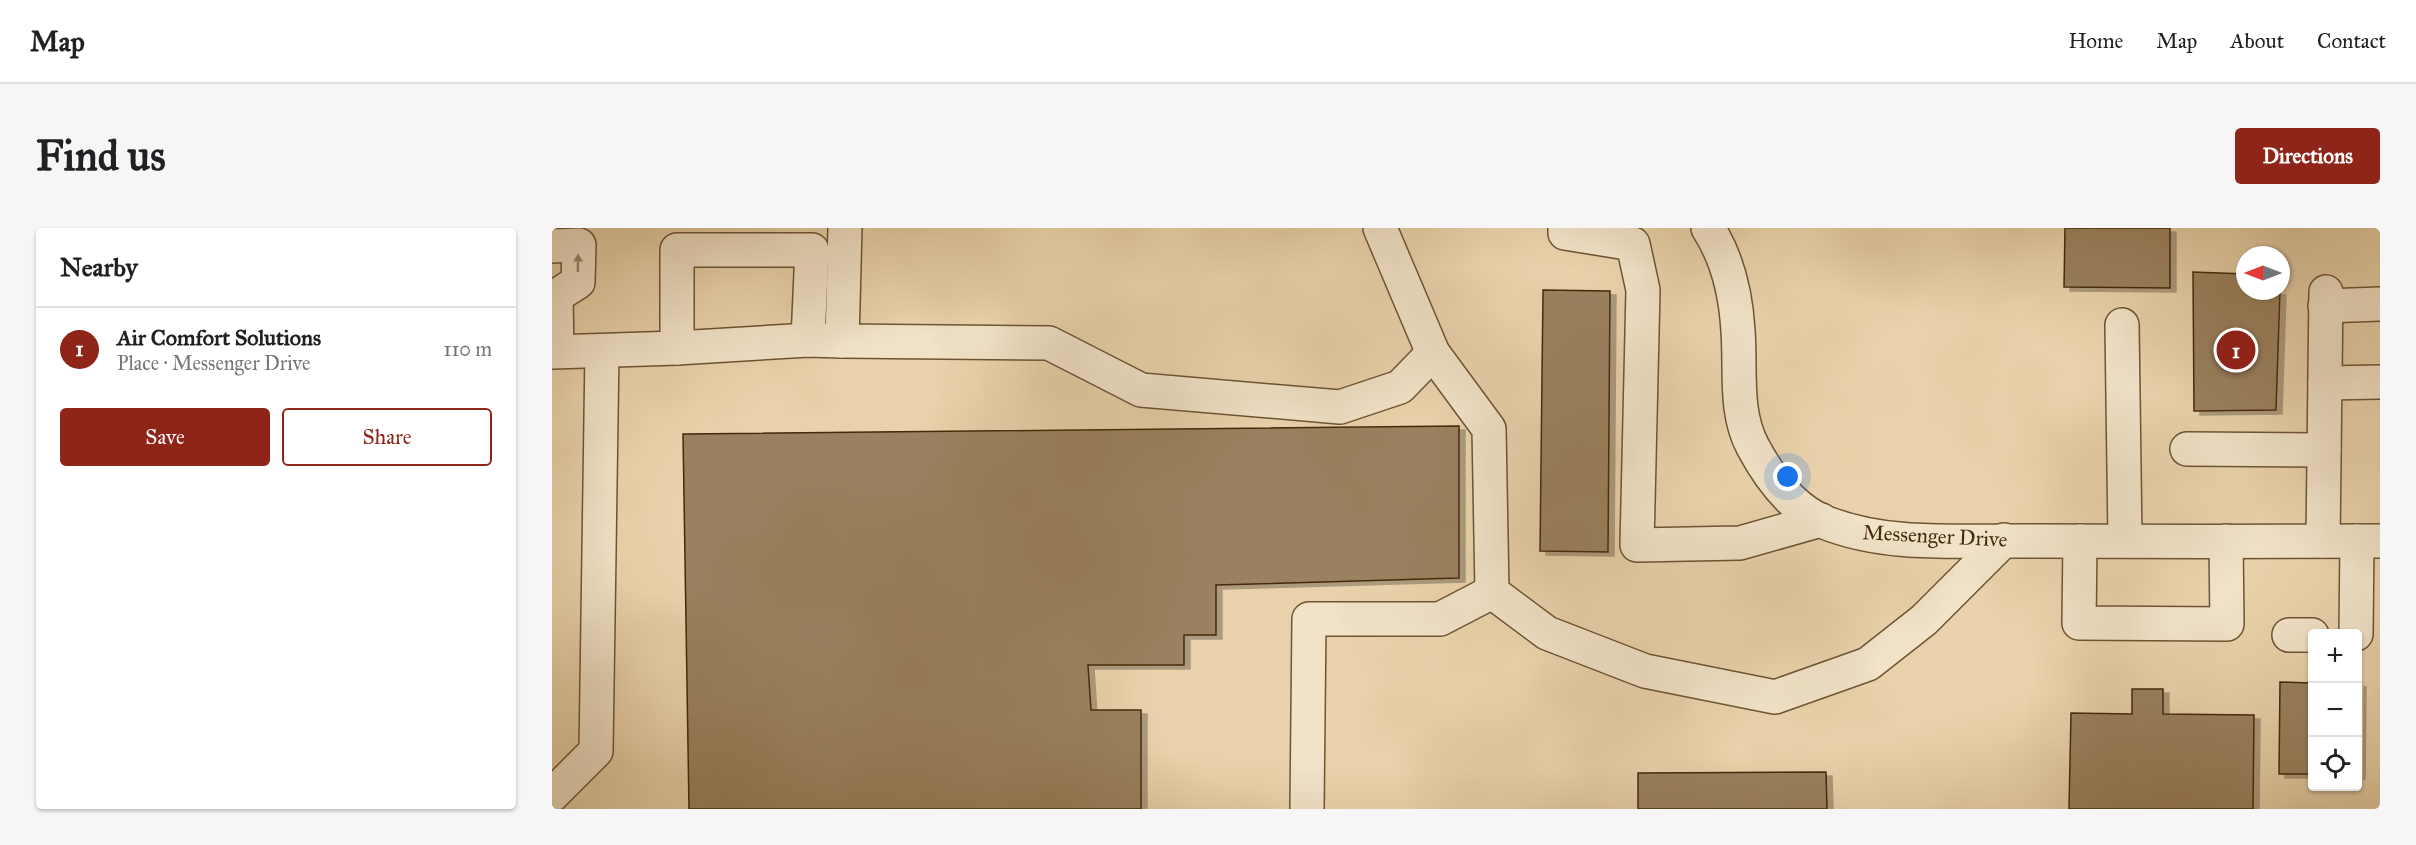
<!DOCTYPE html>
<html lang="en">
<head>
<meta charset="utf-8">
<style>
  :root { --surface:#fff; --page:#f6f6f6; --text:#202124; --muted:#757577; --line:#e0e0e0; --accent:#8f2418 }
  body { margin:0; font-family:"IM FELL Great Primer",serif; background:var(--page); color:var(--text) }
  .controls { position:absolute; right:18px; bottom:18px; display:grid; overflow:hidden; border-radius:6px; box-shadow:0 2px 4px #0004 }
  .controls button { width:54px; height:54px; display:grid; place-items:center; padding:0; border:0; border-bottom:2px solid var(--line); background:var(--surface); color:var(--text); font:30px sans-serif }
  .compass { position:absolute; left:1684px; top:18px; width:54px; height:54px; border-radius:50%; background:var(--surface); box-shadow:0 2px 4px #0004; rotate:270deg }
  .you { position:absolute; left:1236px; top:249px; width:21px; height:21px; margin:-15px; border:4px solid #fff; border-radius:50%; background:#1a73e8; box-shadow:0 0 0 9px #1a73e833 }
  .badge { display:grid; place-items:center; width:39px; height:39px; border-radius:50%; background:var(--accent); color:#fff; font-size:20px; font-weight:700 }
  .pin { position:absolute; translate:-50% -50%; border:3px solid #fff; box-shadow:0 2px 6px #0006 }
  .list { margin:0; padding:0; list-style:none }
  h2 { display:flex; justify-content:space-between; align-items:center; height:78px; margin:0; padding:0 24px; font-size:26px }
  h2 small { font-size:20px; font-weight:400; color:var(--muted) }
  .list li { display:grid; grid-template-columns:39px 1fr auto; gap:18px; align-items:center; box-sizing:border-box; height:84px; padding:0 24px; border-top:2px solid var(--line) }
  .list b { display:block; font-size:22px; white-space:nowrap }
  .list p { margin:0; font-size:20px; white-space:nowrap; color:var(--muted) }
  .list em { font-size:20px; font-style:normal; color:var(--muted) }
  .actions { display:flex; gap:12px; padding:18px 24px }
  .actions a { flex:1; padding:14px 0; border:2px solid var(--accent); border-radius:6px; text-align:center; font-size:21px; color:var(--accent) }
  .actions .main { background:var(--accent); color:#fff }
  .icon { flex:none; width:33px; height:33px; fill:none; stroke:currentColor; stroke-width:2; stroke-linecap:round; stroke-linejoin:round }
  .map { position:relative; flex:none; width:1828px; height:581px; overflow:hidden; border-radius:6px }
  header { display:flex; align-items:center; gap:36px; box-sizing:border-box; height:84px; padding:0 30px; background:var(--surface); border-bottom:2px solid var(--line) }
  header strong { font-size:28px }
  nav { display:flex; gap:33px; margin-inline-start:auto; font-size:21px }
  .intro { display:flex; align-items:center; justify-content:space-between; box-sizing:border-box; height:144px; padding:0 36px }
  h1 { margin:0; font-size:42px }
  .button { padding:15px 27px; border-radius:6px; background:var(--accent); color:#fff; font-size:21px; font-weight:700 }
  main { display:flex; gap:36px; padding:0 36px }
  aside { flex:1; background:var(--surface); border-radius:6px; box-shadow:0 2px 4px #0004 }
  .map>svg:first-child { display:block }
</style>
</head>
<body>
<header>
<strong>Map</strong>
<nav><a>Home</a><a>Map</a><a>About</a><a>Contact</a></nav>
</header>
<div class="intro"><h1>Find us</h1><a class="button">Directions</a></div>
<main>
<aside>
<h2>Nearby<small></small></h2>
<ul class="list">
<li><span class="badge">1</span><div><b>Air Comfort Solutions</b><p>Place · Messenger Drive</p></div><em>110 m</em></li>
</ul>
<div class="actions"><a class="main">Save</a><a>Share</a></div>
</aside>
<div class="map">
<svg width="1828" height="581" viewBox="0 0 1828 581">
  <defs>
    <filter id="shadow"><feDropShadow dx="6" dy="4" stdDeviation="0" flood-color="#0004"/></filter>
  </defs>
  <rect width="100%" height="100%" fill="#e9d2ab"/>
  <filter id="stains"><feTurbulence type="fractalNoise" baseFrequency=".00333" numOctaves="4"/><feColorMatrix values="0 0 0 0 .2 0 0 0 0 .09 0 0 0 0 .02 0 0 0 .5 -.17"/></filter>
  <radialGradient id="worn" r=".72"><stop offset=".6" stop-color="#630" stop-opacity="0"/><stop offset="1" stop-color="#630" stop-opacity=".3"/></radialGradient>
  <g fill="#9a815e" stroke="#452a0a" stroke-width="1.5" filter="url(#shadow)">
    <polygon points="1513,0 1618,0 1618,60 1512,59"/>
    <polygon points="1641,44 1693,46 1693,63 1728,63 1724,182 1642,183"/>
    <polygon points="991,62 1058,63 1056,324 988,323"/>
    <polygon points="907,198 907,350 664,357 664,407 632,407 632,437 536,437 539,482 589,482 589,581 137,581 131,206"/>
    <polygon points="1728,454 1760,455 1760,546 1727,546"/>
    <polygon points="1806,455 1808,455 1807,547 1806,547"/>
    <polygon points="1580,461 1611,461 1611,486 1702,487 1701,581 1517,581 1519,485 1580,486"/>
    <polygon points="1274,544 1275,581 1086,581 1086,545"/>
  </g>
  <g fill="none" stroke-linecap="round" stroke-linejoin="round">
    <g stroke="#6e5432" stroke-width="36">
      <g id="minor">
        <polyline points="828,0 881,125 937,201 940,364 995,405 1093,443 1223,469 1316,436 1372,392 1452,312"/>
        <polyline points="1013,0 1013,5 1081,16 1091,62 1085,317 1188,315 1269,292"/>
        <path d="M1156,0C1176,31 1184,67 1186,103C1189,142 1182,184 1201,219C1217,249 1239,280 1272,294C1336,320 1411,312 1478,313C1595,314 1711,313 1828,313"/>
        <polyline points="0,18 27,17 26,54 4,68 0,68"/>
        <polyline points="4,68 5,123"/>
        <polyline points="1773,78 1828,76"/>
        <polyline points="1570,97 1573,312"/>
        <polyline points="290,113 497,115 589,162 788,179 848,159 881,125"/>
        <polyline points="125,120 125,22 260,22 256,112"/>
        <polyline points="0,124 125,120 256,112 290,113 293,0"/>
        <polyline points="1773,155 1828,154"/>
        <polyline points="1635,221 1772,222"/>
        <polyline points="1528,313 1527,395 1675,396 1674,313"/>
        <polyline points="1771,313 1774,64"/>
        <polyline points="1804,406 1805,313"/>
        <polyline points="1737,407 1760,407"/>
        <polyline points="0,567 44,523 50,123"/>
        <polyline points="755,581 757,391 888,391 940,364"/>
      </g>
    </g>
    <use href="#minor" stroke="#f1e2c8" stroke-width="33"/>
  </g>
  <defs><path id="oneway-solid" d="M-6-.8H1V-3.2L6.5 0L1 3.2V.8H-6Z" transform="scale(1.5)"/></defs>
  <use fill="#9b8669" href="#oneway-solid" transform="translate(26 35) rotate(-89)"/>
  <g text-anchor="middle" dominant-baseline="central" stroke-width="4.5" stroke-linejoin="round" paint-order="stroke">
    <g font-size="21" fill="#452a0a" stroke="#f1e2c8">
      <text transform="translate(1383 308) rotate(3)">Messenger Drive</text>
    </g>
  </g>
  <rect width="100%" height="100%" filter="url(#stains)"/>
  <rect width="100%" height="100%" fill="url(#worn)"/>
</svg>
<div class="controls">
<button>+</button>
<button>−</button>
<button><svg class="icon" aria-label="locate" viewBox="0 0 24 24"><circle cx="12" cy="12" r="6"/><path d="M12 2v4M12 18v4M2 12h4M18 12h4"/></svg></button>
</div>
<svg class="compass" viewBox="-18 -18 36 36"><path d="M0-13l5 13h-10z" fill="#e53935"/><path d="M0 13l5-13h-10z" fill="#757577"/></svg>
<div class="you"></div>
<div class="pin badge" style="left:1684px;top:122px">1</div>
</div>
</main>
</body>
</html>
